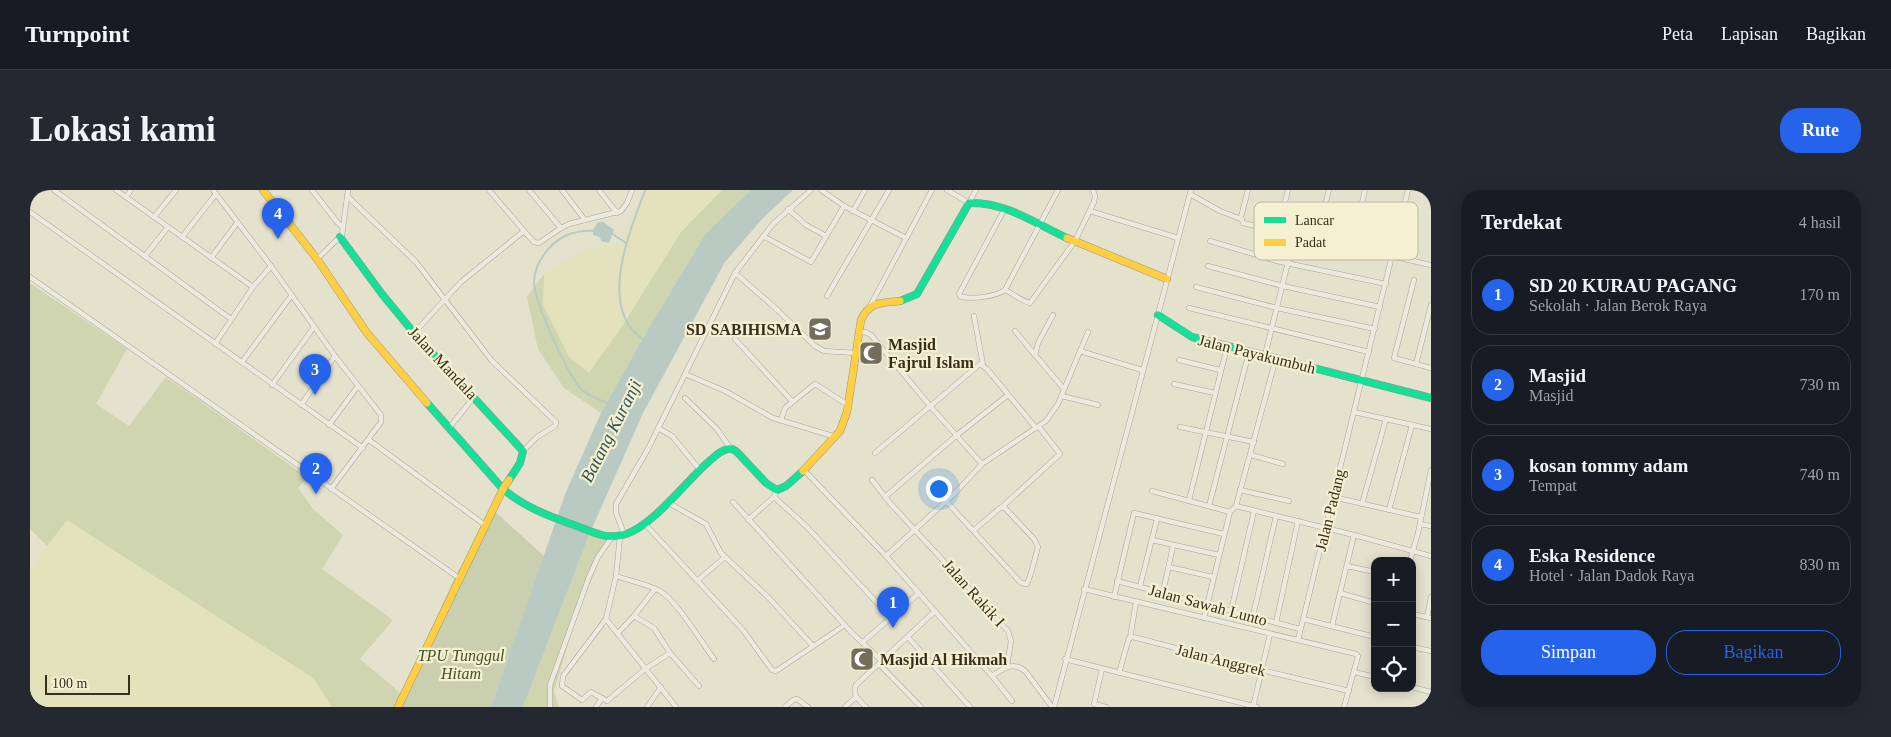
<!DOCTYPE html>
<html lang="id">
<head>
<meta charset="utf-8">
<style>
  :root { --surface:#171b24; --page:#242831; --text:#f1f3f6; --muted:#9ea1a6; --line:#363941; --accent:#2563eb }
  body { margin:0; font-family:"Times New Roman",serif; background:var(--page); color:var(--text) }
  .controls { position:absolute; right:15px; bottom:15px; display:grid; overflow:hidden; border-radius:10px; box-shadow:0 2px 12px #0003 }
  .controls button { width:45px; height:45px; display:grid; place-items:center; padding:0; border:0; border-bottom:1px solid var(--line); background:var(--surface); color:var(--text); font:25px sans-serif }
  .scale { position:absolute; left:15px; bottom:12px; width:85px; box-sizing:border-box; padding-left:5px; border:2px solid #382e1e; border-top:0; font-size:14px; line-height:18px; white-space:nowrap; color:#382e1e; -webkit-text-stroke:4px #f5f0d2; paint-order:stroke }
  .you { position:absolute; left:908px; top:298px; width:18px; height:18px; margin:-12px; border:4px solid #fff; border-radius:50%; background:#1a73e8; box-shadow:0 0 0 8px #1a73e833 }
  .badge { display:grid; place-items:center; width:32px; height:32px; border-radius:50%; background:var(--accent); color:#fff; font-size:16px; font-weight:700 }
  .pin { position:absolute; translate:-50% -41px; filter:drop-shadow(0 1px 2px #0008) }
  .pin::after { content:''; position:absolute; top:26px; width:18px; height:15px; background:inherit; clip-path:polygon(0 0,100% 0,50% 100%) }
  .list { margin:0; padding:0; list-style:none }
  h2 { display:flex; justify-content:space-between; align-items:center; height:65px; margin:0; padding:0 20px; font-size:21px }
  h2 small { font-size:16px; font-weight:400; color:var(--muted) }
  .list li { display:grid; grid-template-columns:32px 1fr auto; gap:15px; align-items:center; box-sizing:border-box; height:80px; margin:0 10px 10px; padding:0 10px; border:1px solid var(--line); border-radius:20px }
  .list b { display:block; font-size:19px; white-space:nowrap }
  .list p { margin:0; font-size:16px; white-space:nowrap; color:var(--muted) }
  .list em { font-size:16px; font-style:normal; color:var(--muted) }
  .actions { display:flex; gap:10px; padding:15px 20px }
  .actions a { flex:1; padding:11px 0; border:1px solid var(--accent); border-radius:20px; text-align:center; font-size:18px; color:var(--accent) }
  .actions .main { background:var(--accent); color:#fff }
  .icon { flex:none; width:28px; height:28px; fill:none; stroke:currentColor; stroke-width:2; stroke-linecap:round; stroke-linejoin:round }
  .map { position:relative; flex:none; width:1401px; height:517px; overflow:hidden; border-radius:20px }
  header { display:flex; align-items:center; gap:30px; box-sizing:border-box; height:70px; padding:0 25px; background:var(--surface); border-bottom:1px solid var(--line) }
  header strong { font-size:24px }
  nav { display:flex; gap:28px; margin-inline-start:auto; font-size:18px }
  .intro { display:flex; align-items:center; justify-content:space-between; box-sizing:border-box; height:120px; padding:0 30px }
  h1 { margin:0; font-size:35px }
  .button { padding:12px 22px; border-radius:20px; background:var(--accent); color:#fff; font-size:18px; font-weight:700 }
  main { display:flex; gap:30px; padding:0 30px }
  aside { flex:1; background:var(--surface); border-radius:20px; box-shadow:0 2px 12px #0003 }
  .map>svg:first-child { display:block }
</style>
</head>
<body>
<header>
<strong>Turnpoint</strong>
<nav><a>Peta</a><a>Lapisan</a><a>Bagikan</a></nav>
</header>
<div class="intro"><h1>Lokasi kami</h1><a class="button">Rute</a></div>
<main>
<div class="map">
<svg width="1401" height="517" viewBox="0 0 1401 517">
  <rect width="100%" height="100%" fill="#e4e1cd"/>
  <g fill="#e3e2bd">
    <polygon points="614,0 692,0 651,42 593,135 559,184 539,167 513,115 514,84 556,59 591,53"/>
    <polygon points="37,330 283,488 302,517 6,517 0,511 0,379"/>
  </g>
  <g fill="#cfd5af">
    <polygon points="692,0 721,0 676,43 614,146 571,223 534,198 508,159 497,107 514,84 513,115 539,167 559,183 593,135 651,42"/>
    <polygon points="0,93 97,159 66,214 99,236 136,187 277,287 268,298 283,319 313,345 292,379 363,430 330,469 372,504 366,517 302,517 283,488 37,330 17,356 0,339"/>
    <polygon points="559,345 578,350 548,421 524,501 529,517 493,517"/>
  </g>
  <polygon fill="#cacfaf" points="463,320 514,366 461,517 366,517 425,387"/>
  <g fill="#b8cac1">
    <polygon points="721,0 763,0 732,29 695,72 613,223 559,345 493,517 461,517 536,302 571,223 614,146 676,43"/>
    <polygon points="568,32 573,32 584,40 579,53 571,51 570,47 563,45 563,40"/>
  </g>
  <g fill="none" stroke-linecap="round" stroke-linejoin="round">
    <g stroke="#b8cac1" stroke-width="2">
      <path d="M565,41C556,40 543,42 535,46C519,54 504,74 504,92C504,111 538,186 552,200C559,206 571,210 579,214"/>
      <polyline points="581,43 596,53"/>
      <path d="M614,150C566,119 600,42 615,0"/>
    </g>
    <g stroke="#a9a496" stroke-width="5.5">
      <g id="street">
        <polyline points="24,0 201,129"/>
        <polyline points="86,0 223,97 241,76"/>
        <polyline points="183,0 241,76 305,166 351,225 351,232 301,299"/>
        <polyline points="282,0 307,32 313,38"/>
        <polyline points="459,0 494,41"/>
        <polyline points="499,0 531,38"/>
        <polyline points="532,0 555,30"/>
        <polyline points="569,0 587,23"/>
        <polyline points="791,0 814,16 876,48"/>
        <polyline points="917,0 939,13 946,0"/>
        <polyline points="1218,0 1211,27 1213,33 1401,75"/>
        <polyline points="1160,4 1190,21 1211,29"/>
        <polyline points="317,6 386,72 462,171 526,232 525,236 507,247 493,261"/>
        <polyline points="96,7 101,0"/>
        <polyline points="0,8 8,0"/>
        <polyline points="758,19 776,35 796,46"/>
        <path d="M974,20L929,104L931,107C943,109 965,107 975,100L1028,0"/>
        <polyline points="823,21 835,0"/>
        <polyline points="1060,21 1148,48"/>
        <polyline points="0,22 333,258"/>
        <polyline points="124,27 146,0"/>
        <polyline points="1248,40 1258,0"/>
        <polyline points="733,46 781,72 814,16"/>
        <polyline points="152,47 186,4"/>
        <polyline points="1286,49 1299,0"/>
        <polyline points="1180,51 1247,71 1356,94"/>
        <polyline points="1322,57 1335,0"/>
        <polyline points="115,66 138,37"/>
        <polyline points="181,68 207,33"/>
        <polyline points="287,69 312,45 318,0"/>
        <polyline points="1178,76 1253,96 1350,117"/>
        <polyline points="705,83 742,115 785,156 794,161 826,163"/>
        <polyline points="0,87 429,388"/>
        <polyline points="1384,90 1364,168 1401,178"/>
        <polyline points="1166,97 1247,118 1345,139"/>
        <path d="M975,100C982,103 993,112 1000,113L1045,51L1064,12L1065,6L1063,0"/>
        <polyline points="797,106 859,0"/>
        <polyline points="840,116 902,0"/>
        <polyline points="1159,118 1339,162"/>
        <polyline points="1023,125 1008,153 1005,165 1034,199"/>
        <polyline points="944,126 953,175"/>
        <polyline points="985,141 1005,165"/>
        <polyline points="829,142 835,142 841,145 901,217 952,274 925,303 856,366"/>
        <polyline points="384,143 431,92 494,41 504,52 509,53 531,38 539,34 591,21 597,13 602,0"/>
        <polyline points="705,149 762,211"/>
        <polyline points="185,154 223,97"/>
        <polyline points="1050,161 1112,180"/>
        <polyline points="1235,165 1265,44"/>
        <polyline points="1149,170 1190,180"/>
        <polyline points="212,172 261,106"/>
        <polyline points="1386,174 1401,115"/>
        <polyline points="655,184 695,201 743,228 806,247"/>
        <polyline points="1144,194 1185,203"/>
        <polyline points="242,195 284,137"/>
        <polyline points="1032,206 1068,215"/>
        <polyline points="655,208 687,239 701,259"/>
        <polyline points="271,215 305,166"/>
        <polyline points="1324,222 1401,239"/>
        <polyline points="751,230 755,218 785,194 818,215"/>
        <polyline points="299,235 328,196"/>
        <polyline points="1150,237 1224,252"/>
        <polyline points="419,238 444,207"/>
        <polyline points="628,238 642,246 670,280"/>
        <polyline points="339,250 455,335"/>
        <polyline points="845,263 950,174 957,179 1006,238"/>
        <polyline points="1221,265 1253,274"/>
        <polyline points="952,274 1016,231 1028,214 1058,142"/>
        <path d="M774,280L856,366L962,486C973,479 984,470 996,482L1022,517"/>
        <polyline points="842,290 860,313 978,441 981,451 977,476"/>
        <polyline points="1210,300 1259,311"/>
        <polyline points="1122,301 1200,322"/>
        <polyline points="744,307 777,337 860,427"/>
        <polyline points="855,307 927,245 978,205"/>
        <polyline points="1303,307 1391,327"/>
        <polyline points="1159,310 1197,157"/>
        <polyline points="916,311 991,393 997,394 1001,383 1008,357 1004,349 975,318 970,318 944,340"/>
        <polyline points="637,312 676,334 691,363 738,407 783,456"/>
        <polyline points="703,312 821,442 852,471"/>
        <polyline points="1332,314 1356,229"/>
        <polyline points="1179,316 1219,162"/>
        <polyline points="1206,316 1324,345 1401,366"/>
        <polyline points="972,317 1030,264 1009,237"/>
        <polyline points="1359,320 1382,235"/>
        <polyline points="718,330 744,307 747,300"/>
        <polyline points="614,333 713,440 742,480 746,481 815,435"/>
        <polyline points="1390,334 1401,336"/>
        <polyline points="594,344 586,323 586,314 618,259 705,83 743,34 781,0"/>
        <polyline points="590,346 586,386 576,429 533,486 532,496 552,510 561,502 577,511 615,479 640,463 669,496"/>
        <polyline points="1122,350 1189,365"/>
        <polyline points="1380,371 1388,343 1401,280"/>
        <polyline points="1317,376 1345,382"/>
        <polyline points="1139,377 1183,387"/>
        <path d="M586,386C600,391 617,394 630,401C648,412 671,452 684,469"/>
        <polyline points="667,391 695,367"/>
        <polyline points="1087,391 1270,439"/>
        <polyline points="1110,396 1127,329"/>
        <polyline points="1054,399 1326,464 1328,466 1314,517"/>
        <polyline points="1133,402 1143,356"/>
        <polyline points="1310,403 1345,413"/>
        <polyline points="1084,407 1104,323 1194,344"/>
        <polyline points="1201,421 1224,321"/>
        <polyline points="1382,424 1401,428"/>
        <polyline points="604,426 624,438 640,463"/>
        <polyline points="1223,426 1246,326"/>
        <polyline points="1397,427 1401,407"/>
        <polyline points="1174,428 1200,322 1206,316 1246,168"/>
        <polyline points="576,429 646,517"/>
        <polyline points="1273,429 1345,447"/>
        <polyline points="1246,433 1268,331"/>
        <polyline points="1302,436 1324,345"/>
        <polyline points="588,443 604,426 625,399"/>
        <polyline points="878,447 940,517"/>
        <polyline points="1100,448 1106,412"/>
        <polyline points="1268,450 1378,0"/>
        <polyline points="833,452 889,403"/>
        <polyline points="1382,457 1401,461"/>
        <polyline points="1035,469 1227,517"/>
        <polyline points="849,474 891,517"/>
        <polyline points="1072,479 1064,514 1076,517"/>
        <polyline points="1324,482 1345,487"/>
        <polyline points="1089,483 1099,448 1103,447 1231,480 1319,501"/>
        <polyline points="962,486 982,511"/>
        <polyline points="1382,497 1401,502"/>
        <polyline points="520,517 520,495 559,387 568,367 582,347"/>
        <polyline points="566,517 572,508"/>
        <polyline points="617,517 631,497"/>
        <polyline points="755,517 763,510 767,509 778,517"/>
        <polyline points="815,517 826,507"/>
        <path d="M836,517C830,511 821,505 826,495L905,421"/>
        <polyline points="1024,517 1161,0"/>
        <polyline points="1223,517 1240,444"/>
      </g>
    </g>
    <g stroke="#999486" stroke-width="8">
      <g id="fast">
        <polyline points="310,47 352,104 384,143 493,261 490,273 479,290"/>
        <path d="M870,111L887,104L939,13C973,11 1007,34 1037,48"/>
        <polyline points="1128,125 1162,147 1401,208"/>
        <path d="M397,213L473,299C495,317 518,326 544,335C561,341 577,351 596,344C623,335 654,294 676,274C682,269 690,260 698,259C702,258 705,260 708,263L736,293L747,300L756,296L773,281"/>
      </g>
    </g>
    <g stroke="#999486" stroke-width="8">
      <g id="slow">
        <polyline points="233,0 287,69 337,143 397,213"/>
        <polyline points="1037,48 1137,89"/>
        <path d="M773,281L810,241L817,222L831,130C840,111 851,113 870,111"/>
        <polyline points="368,517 473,299 479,290"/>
      </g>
    </g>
    <use href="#street" stroke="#eceade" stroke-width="4.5"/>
    <use href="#fast" stroke="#16e098" stroke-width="7"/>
    <use href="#slow" stroke="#ffcf43" stroke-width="7"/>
  </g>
  <defs>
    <g id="school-square" transform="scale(1.25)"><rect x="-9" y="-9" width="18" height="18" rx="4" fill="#746d5b" stroke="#f5f0d2"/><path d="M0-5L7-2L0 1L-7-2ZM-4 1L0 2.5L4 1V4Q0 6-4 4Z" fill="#fff"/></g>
    <g id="mosque-square" transform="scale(1.25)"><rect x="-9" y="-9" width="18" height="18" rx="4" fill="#746d5b" stroke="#f5f0d2"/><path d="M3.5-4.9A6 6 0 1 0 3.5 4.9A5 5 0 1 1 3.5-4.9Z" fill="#fff"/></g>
  </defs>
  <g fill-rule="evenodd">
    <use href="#school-square" x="790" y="139"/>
    <use href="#mosque-square" x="841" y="163"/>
    <use href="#mosque-square" x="832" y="469"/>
  </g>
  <g text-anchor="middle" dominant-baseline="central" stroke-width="4.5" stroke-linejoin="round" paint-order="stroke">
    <g font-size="16" font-weight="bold" fill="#382e1e" stroke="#f5f0d2" text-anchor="start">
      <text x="772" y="139" text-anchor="end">SD SABIHISMA</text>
      <text x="858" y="154">Masjid<tspan x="858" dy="18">Fajrul Islam</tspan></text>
      <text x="850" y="469">Masjid Al Hikmah</text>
    </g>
    <g font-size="16" fill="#382e1e" stroke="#f5f0d2">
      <text transform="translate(1227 164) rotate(14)">Jalan Payakumbuh</text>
      <text transform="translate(413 173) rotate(47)">Jalan Mandala</text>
      <text transform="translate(1300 320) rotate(-76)">Jalan Padang</text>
      <text transform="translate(944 403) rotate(48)">Jalan Rakik I</text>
      <text transform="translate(1178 415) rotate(15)">Jalan Sawah Lunto</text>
      <text transform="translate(1191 470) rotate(14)">Jalan Anggrek</text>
    </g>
    <g font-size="16" font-style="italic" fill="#415425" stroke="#f5f0d2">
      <text x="431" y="465">TPU Tunggul<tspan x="431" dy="18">Hitam</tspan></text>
    </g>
    <g font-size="18" font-style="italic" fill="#2d5457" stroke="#f5f0d2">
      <text transform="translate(581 241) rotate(-63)">Batang Kuranji</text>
    </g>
  </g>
  <rect x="1224" y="12" width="164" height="58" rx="8" fill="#f5f0d2" stroke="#bcb69c" stroke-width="1"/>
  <rect x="1234" y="27" width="22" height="6" fill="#16e098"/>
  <rect x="1234" y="49" width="22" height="7" fill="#ffcf43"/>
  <g font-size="14" fill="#382e1e">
    <text x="1265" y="35">Lancar</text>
    <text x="1265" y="57">Padat</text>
  </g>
</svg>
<div class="controls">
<button>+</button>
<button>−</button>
<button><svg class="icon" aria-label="locate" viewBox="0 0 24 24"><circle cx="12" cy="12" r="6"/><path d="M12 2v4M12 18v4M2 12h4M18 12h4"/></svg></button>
</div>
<div class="scale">100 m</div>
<div class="you"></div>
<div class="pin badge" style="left:863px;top:438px">1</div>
<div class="pin badge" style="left:286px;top:304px">2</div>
<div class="pin badge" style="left:285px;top:205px">3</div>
<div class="pin badge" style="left:248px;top:49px">4</div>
</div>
<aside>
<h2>Terdekat<small>4 hasil</small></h2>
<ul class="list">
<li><span class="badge">1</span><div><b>SD 20 KURAU PAGANG</b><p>Sekolah · Jalan Berok Raya</p></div><em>170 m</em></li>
<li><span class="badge">2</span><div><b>Masjid</b><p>Masjid</p></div><em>730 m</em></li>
<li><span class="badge">3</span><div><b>kosan tommy adam</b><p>Tempat</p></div><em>740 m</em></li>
<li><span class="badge">4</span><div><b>Eska Residence</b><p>Hotel · Jalan Dadok Raya</p></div><em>830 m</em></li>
</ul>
<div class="actions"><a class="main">Simpan</a><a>Bagikan</a></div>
</aside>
</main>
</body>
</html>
